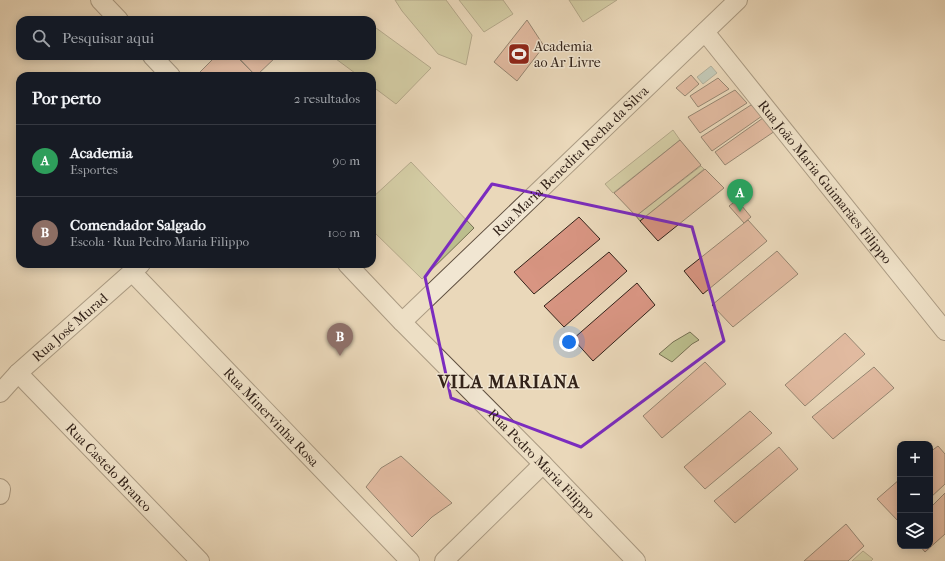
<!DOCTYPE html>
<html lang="pt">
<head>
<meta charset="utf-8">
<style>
  :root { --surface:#171b24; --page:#20242c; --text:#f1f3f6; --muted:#9ea1a6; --line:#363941; --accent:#c59692 }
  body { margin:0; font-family:"IM FELL French Canon",serif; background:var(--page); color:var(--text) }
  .controls { position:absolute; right:12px; bottom:12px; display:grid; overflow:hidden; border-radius:8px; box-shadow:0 2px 10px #0003 }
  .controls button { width:36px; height:36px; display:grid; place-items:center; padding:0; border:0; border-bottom:1px solid var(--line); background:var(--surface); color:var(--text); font:20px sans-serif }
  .you { position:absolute; left:569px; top:342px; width:14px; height:14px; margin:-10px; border:3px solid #fff; border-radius:50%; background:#1a73e8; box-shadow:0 0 0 6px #1a73e833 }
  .badge { display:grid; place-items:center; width:26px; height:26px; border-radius:50%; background:var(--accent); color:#fff; font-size:13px; font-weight:700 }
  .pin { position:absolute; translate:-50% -33px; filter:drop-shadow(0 1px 2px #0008) }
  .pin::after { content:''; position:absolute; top:21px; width:14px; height:12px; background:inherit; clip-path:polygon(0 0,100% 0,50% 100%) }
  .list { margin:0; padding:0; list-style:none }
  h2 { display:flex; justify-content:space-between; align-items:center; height:52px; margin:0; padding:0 16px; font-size:17px }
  h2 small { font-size:13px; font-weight:400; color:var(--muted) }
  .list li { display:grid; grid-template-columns:26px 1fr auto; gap:12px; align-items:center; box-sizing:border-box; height:72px; padding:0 16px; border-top:1px solid var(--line) }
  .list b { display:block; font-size:15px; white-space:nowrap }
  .list p { margin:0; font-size:13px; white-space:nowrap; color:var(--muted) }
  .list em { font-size:13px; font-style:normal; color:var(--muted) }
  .icon { flex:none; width:22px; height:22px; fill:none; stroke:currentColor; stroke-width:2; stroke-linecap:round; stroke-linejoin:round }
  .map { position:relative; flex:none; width:945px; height:561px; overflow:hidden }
  .search { position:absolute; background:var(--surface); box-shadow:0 2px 10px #0003; left:16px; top:16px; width:360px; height:44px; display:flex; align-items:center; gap:10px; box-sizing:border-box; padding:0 14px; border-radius:12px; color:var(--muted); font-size:15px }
  .panel { position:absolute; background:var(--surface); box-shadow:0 2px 10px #0003; left:16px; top:72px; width:360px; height:196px; border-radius:12px }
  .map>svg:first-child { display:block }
</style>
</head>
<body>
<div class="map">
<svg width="945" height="561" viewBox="0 0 945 561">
  <rect width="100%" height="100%" fill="#ead8ba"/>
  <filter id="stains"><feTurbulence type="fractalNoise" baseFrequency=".005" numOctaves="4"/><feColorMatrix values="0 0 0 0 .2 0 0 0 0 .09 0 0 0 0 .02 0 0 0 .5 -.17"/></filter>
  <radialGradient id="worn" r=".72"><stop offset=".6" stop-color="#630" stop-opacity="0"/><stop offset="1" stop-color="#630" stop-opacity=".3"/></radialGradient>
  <g fill="#bbbe8d" stroke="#767053">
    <polygon points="395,0 446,0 472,35 466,65 438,54 402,11"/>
    <polygon points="459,0 503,0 513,14 484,32"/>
    <polygon points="569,0 617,0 583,22"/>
    <polygon points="372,25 431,68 396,104 372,86 372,76 359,76 332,56 372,56"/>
    <polygon points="673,130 680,140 613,193 605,184"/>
    <polygon points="411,162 474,228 422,279 372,230 372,198"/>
    <polygon points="701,166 704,169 640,221 636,216"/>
    <polygon points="690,332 699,340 692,344 672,362 659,354 673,342"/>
    <polygon points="863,551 873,559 871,561 852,561"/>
  </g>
  <polygon fill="#98b9b5" stroke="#6f7d77" points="711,66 717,73 703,84 697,77"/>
  <g fill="#d89582" stroke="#322219">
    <polygon points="527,20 544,46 517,81 494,62"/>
    <polygon points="216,56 236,56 256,76 223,76 221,74 219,76 196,76"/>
    <polygon points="237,56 277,56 256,76"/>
    <polygon points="691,75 699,84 685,96 676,88"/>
    <polygon points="718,78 729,89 698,107 690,96"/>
    <polygon points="735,90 747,103 700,133 688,117"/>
    <polygon points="751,105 762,116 712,151 701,137"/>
    <polygon points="763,118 775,131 725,165 715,152"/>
    <polygon points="680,140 701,165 636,216 614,193"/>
    <polygon points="705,169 724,188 658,241 640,221"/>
    <polygon points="737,200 751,217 744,223 729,206"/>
    <polygon points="579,217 600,239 534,294 514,272"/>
    <polygon points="748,220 767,241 703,294 684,271"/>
    <polygon points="777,251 798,274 733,327 712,305"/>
    <polygon points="609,252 627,271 564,327 544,306"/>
    <polygon points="637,283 655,305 593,361 573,339"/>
    <polygon points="845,333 865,354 805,406 785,385"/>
    <polygon points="705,362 726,384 662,438 643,416"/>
    <polygon points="874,367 894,388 833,439 812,417"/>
    <polygon points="750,411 772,433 705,489 684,467"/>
    <polygon points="938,446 945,454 945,484 930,498 930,452"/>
    <polygon points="779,447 798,469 735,523 714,501"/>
    <polygon points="401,456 452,503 432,517 412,537 366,487 381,468"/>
    <polygon points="900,479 900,523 877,499"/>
    <polygon points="945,493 945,534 925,552 920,546 930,546 930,508"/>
    <polygon points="846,524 864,546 848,561 804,561"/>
  </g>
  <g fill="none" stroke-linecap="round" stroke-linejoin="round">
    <g stroke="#605041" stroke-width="20">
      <g id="street">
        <polyline points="100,0 119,20"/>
        <path id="s1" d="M705,32L945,331"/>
        <polyline points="152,56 171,76"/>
        <path id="s2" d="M347,264L402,322L543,464L636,561"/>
        <path id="s3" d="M132,272L410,561"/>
        <path id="s4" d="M402,322L738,0"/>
        <path id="s5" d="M18,373L200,561"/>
        <path id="s6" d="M0,393L18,373L141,264"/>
        <polyline points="0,488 1,489 0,495"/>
        <polyline points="444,561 543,464"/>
      </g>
    </g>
    <use href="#street" stroke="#f1e6d2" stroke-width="18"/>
  </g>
  <path d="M0 0H945V561H0ZM492,184L692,227L724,341L581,447L451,398L425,277Z" fill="#ead8ba" fill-opacity=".55" fill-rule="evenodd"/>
  <path fill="none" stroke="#7b2cbf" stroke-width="3" stroke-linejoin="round" d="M492,184L692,227L724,341L581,447L451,398L425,277Z"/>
  <defs>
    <g id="stadium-square" transform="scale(1.15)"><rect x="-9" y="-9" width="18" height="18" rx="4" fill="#8f2418" stroke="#f1e6d2"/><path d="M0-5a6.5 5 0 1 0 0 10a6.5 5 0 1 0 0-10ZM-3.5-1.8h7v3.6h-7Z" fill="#fff"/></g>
  </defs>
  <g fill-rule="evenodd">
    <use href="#stadium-square" x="519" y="54"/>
  </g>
  <g text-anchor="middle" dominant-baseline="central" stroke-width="3" stroke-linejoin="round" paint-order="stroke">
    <g font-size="14" fill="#322219" stroke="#f1e6d2" text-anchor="start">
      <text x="534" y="46">Academia<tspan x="534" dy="16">ao Ar Livre</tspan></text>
    </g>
    <g font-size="14" fill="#322219" stroke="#f1e6d2">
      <text stroke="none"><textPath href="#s4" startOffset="233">Rua Maria Benedita Rocha da Silva</textPath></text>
      <text stroke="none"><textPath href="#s1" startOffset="192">Rua João Maria Guimarães Filippo</textPath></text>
      <text stroke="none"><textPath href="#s6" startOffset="96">Rua José Murad</textPath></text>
      <text stroke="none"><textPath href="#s3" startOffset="201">Rua Minervinha Rosa</textPath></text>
      <text stroke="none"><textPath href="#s2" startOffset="279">Rua Pedro Maria Filippo</textPath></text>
      <text stroke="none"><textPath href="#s5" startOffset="131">Rua Castelo Branco</textPath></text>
    </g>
    <g font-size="18" font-weight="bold" letter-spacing="1" fill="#322219" stroke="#f1e6d2">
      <text x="509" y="382">VILA MARIANA</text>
    </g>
  </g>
  <rect width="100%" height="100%" filter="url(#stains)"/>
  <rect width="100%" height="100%" fill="url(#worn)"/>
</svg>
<div class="controls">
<button>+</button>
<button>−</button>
<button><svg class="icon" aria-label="layers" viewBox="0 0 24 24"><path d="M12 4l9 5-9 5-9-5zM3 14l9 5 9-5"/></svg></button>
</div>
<div class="you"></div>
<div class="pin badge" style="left:740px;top:212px;background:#2e9e5b">A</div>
<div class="pin badge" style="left:340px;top:356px;background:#8d6e63">B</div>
<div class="search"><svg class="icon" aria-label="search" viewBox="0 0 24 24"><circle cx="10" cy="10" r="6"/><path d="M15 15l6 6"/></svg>Pesquisar aqui</div>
<section class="panel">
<h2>Por perto<small>2 resultados</small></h2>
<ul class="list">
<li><span class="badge" style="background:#2e9e5b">A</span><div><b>Academia</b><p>Esportes</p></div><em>90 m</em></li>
<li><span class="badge" style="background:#8d6e63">B</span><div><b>Comendador Salgado</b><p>Escola · Rua Pedro Maria Filippo</p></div><em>100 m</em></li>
</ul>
</section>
</div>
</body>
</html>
